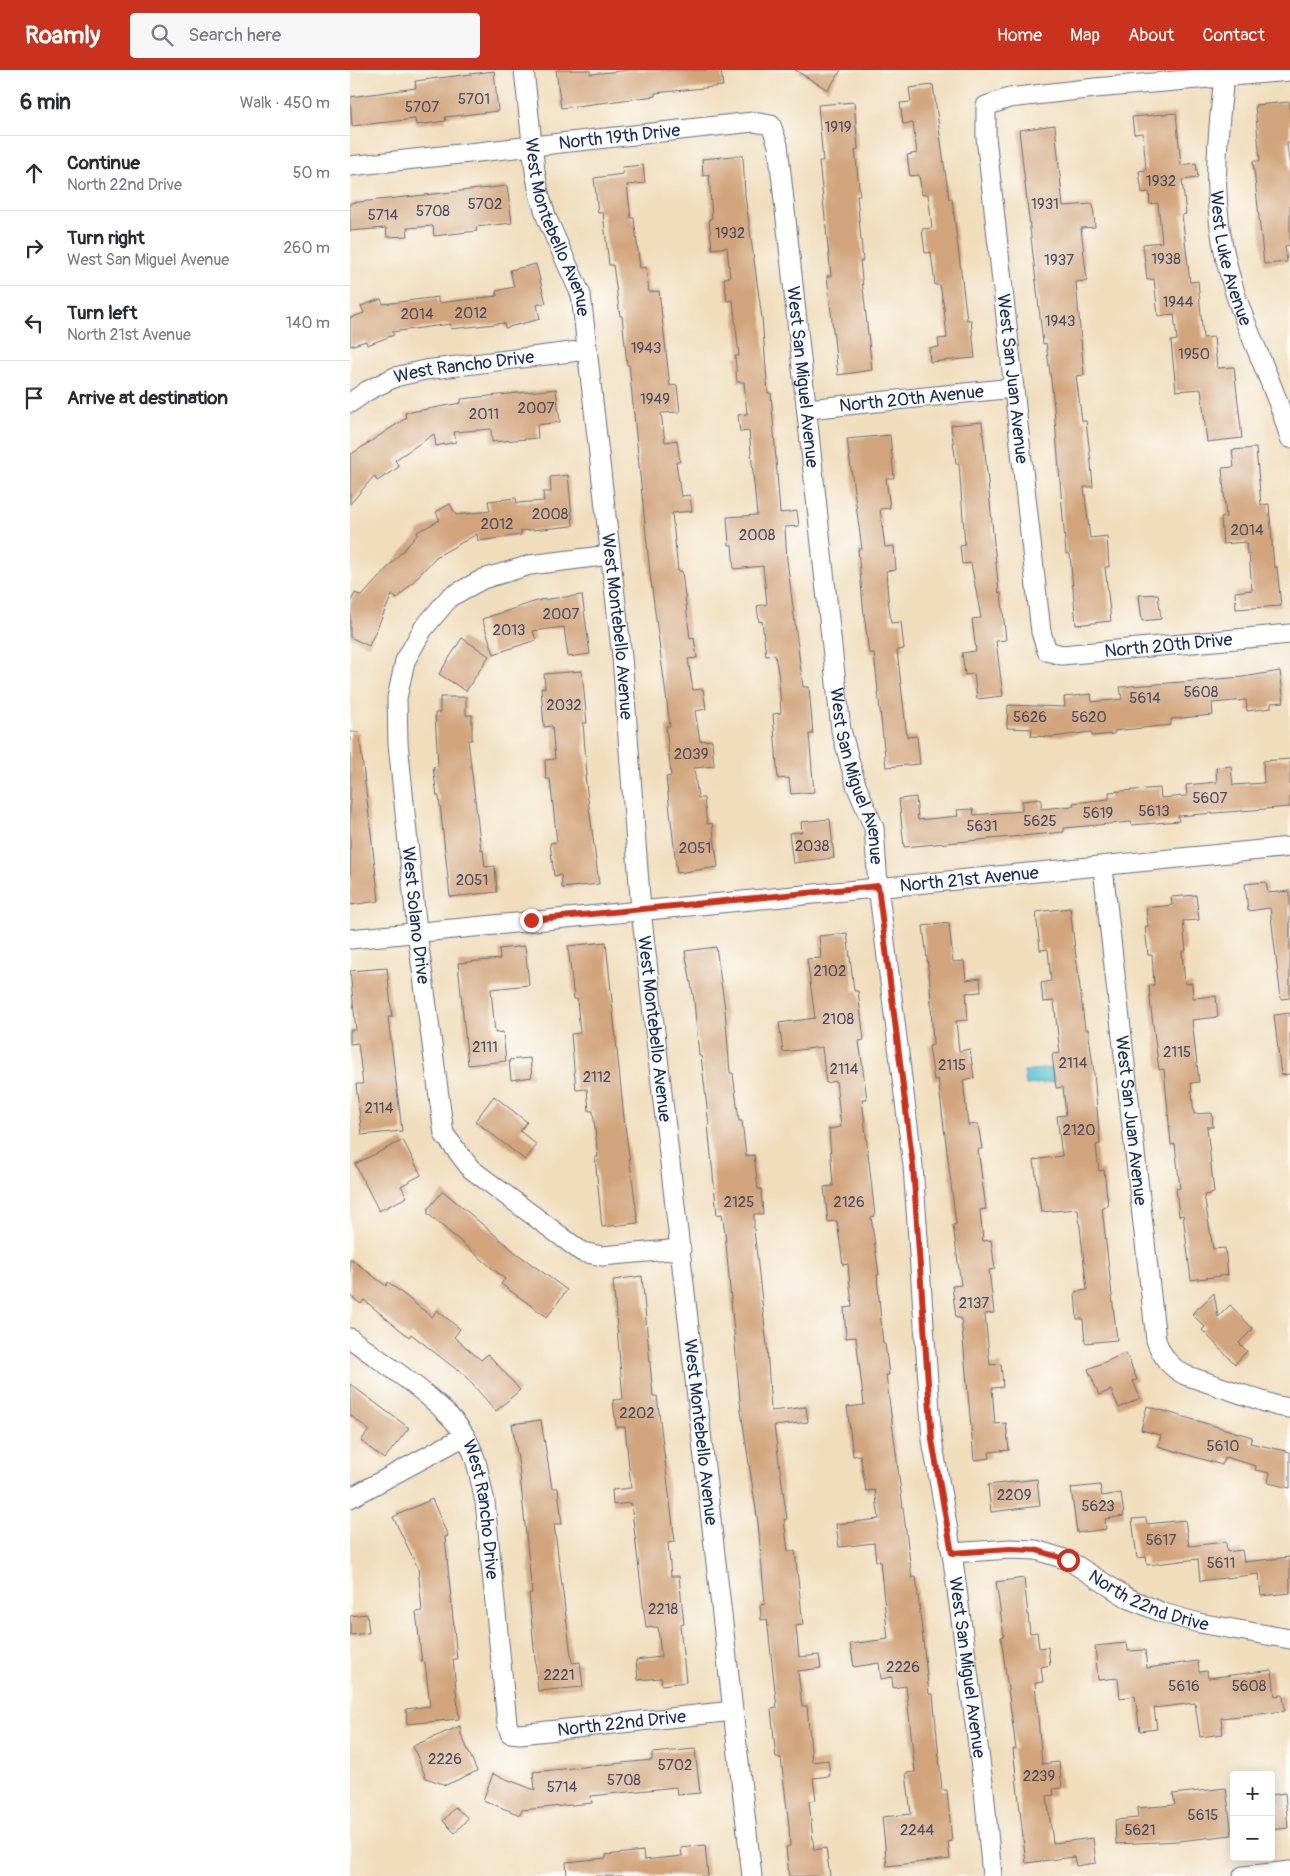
<!DOCTYPE html>
<html lang="en">
<head>
<meta charset="utf-8">
<style>
  :root { --surface:#fff; --page:#f7f7f7; --text:#2b2b33; --muted:#7c7c81; --line:#e1e1e2; --accent:#c8321e }
  body { margin:0; font-family:Pangolin,sans-serif; background:var(--page); color:var(--text) }
  .controls { position:absolute; right:15px; bottom:15px; display:grid; overflow:hidden; border-radius:5px; box-shadow:0 2px 12px #0003 }
  .controls button { width:45px; height:45px; display:grid; place-items:center; padding:0; border:0; border-bottom:1px solid var(--line); background:var(--surface); color:var(--text); font:25px sans-serif }
  .stop { position:absolute; width:15px; height:15px; margin:-11px; border:4px solid #c8321e; border-radius:50%; background:#fff }
  .stop.end { background:#c8321e; border-color:#fff; box-shadow:0 1px 5px #0008 }
  .list { margin:0; padding:0; list-style:none }
  h2 { display:flex; justify-content:space-between; align-items:center; height:65px; margin:0; padding:0 20px; font-size:21px }
  h2 small { font-size:16px; font-weight:400; color:var(--muted) }
  .list li { display:grid; grid-template-columns:32px 1fr auto; gap:15px; align-items:center; box-sizing:border-box; height:75px; padding:0 20px; border-top:1px solid var(--line) }
  .list b { display:block; font-size:19px; white-space:nowrap }
  .list p { margin:0; font-size:16px; white-space:nowrap; color:var(--muted) }
  .list em { font-size:16px; font-style:normal; color:var(--muted) }
  .icon { flex:none; width:28px; height:28px; fill:none; stroke:currentColor; stroke-width:2; stroke-linecap:round; stroke-linejoin:round }
  .map { position:relative; flex:none; width:940px; height:1806px; overflow:hidden }
  header { display:flex; align-items:center; gap:30px; box-sizing:border-box; height:70px; padding:0 25px; background:var(--accent); color:#fff }
  header strong { font-size:24px }
  nav { display:flex; gap:28px; margin-inline-start:auto; font-size:18px }
  .search { width:350px; height:45px; background:var(--page); display:flex; align-items:center; gap:12px; box-sizing:border-box; padding:0 18px; border-radius:5px; color:var(--muted); font-size:19px }
  main { display:flex }
  aside { flex:1; background:var(--surface) }
  .map>svg:first-child { display:block }
</style>
</head>
<body>
<header>
<strong>Roamly</strong>
<div class="search"><svg class="icon" aria-label="search" viewBox="0 0 24 24"><circle cx="10" cy="10" r="6"/><path d="M15 15l6 6"/></svg>Search here</div>
<nav><a>Home</a><a>Map</a><a>About</a><a>Contact</a></nav>
</header>
<main>
<aside>
<h2>6 min<small>Walk · 450 m</small></h2>
<ul class="list">
<li><svg class="icon" aria-label="ahead" viewBox="0 0 24 24"><path d="M12 20V5M6 11l6-6 6 6"/></svg><div><b>Continue</b><p>North 22nd Drive</p></div><em>50 m</em></li>
<li><svg class="icon" aria-label="right" viewBox="0 0 24 24"><path d="M7 20v-9h11M14 6l5 5-5 5"/></svg><div><b>Turn right</b><p>West San Miguel Avenue</p></div><em>260 m</em></li>
<li><svg class="icon" aria-label="left" viewBox="0 0 24 24"><path d="M17 20v-9H6M10 6l-5 5 5 5"/></svg><div><b>Turn left</b><p>North 21st Avenue</p></div><em>140 m</em></li>
<li><svg class="icon" aria-label="arrive" viewBox="0 0 24 24"><path d="M6 21V4h12l-3 4 3 4H6"/></svg><div><b>Arrive at destination</b></div></li>
</ul>
</aside>
<div class="map">
<svg width="940" height="1806" viewBox="0 0 940 1806">
  <rect width="100%" height="100%" fill="#fdfcf7"/>
  <filter id="ink" filterUnits="userSpaceOnUse"><feTurbulence type="fractalNoise" baseFrequency=".02" numOctaves="2"/><feDisplacementMap in="SourceGraphic" scale="10" xChannelSelector="R" yChannelSelector="G"/><feConvolveMatrix kernelMatrix="1 2 1 2 8 2 1 2 1" color-interpolation-filters="sRGB"/></filter>
  <filter id="wash" filterUnits="userSpaceOnUse"><feTurbulence type="fractalNoise" baseFrequency=".0096" numOctaves="4" result="noise"/><feDisplacementMap in="SourceGraphic" scale="20" xChannelSelector="R" yChannelSelector="G"/><feGaussianBlur stdDeviation="1.12" result="paint"/><feColorMatrix in="noise" values="0 0 0 0 0 0 0 0 0 0 0 0 0 0 0 0 0 1.4 0 .05"/><feComposite in="paint" operator="in"/></filter>
  <g filter="url(#wash)">
    <rect width="100%" height="100%" fill="#f0ddbc"/>
    <polygon fill="#55c1cf" stroke="#387896" points="702,998 704,1012 676,1015 674,1001"/>
    <g id="blocks">
      <g fill="#d1a47c">
        <polygon points="206,0 240,0 240,4 281,0 371,0 373,16 305,23 305,26 211,38"/>
        <polygon points="445,0 491,0 478,20"/>
        <polygon points="144,1 148,41 95,47 96,51 66,55 65,49 2,56 0,27 66,18 65,11"/>
        <polygon points="583,15 599,129 602,129 617,250 621,250 625,288 580,292 579,278 589,277 588,269 597,268 594,238 590,215 585,215 581,182 575,183 572,159 582,158 578,124 572,125 569,105 560,106 557,85 567,83 563,53 553,54 550,33 561,32 559,18"/>
        <polygon points="504,32 508,79 505,80 510,126 507,126 513,191 510,191 522,300 488,305 477,206 481,206 469,91 473,91 468,35"/>
        <polygon points="940,32 940,72 937,72 940,100 940,175 935,176 937,192 914,194 903,91 910,91 905,35"/>
        <polygon points="826,43 831,95 846,93 848,108 832,110 836,144 832,145 840,212 848,211 853,268 864,267 867,298 884,297 892,368 857,372 851,319 826,321 821,271 827,270 824,244 808,246 804,209 797,210 793,174 812,172 808,133 800,134 799,122 792,123 789,101 796,100 793,63 784,64 782,47"/>
        <polygon points="705,55 713,136 743,134 745,157 731,158 737,211 726,212 734,305 726,306 732,351 736,351 741,393 743,417 734,417 740,468 757,466 759,497 755,497 761,551 726,555 720,484 716,484 703,326 696,273 693,274 669,60"/>
        <polygon points="393,85 395,125 412,248 418,323 421,323 430,443 447,441 449,456 435,457 437,490 453,617 459,617 463,664 459,664 464,722 441,724 439,708 428,709 423,644 431,643 429,609 425,585 416,586 412,551 409,552 407,536 417,534 413,496 384,499 382,475 379,475 377,447 407,445 399,361 390,362 388,345 397,344 394,312 387,312 385,286 389,286 383,230 377,231 374,208 380,207 377,177 362,179 359,149 362,148 359,105 353,106 352,89"/>
        <polygon points="293,95 295,113 277,115 281,148 284,148 290,198 296,197 299,222 309,221 320,316 327,315 330,342 311,343 315,372 327,370 330,392 326,392 331,426 340,425 342,441 322,443 328,501 332,501 340,569 344,568 347,588 338,589 343,620 353,619 356,639 345,641 350,671 362,670 364,696 344,698 348,728 354,728 357,754 362,753 368,797 327,803 316,707 321,706 316,656 320,656 300,504 279,295 277,295 272,246 270,246 263,195 259,195 253,143 248,143 244,108 273,104 272,97"/>
        <polygon points="157,116 162,153 126,157 127,161 84,166 83,156 57,158 58,166 37,167 36,158 0,161 0,133"/>
        <polygon points="186,194 196,233 187,235 190,249 155,258 154,253 101,259 100,254 42,262 44,265 17,275 16,271 0,276 0,248 14,243 11,236 31,229 33,234 88,227 88,233 147,226 146,221 164,217 160,200"/>
        <polygon points="206,319 210,352 187,355 188,368 142,372 141,359 104,362 106,372 86,376 84,364 45,390 49,397 27,411 24,406 0,434 0,385 56,348 55,343 111,333 111,329"/>
        <polygon points="632,352 649,523 651,523 656,570 646,571 653,626 627,629 624,604 615,605 612,583 626,581 622,549 631,548 621,493 612,494 610,476 615,475 609,394 606,394 601,355"/>
        <polygon points="540,365 544,408 536,408 540,438 530,439 535,477 544,476 546,500 536,501 538,528 541,553 551,552 554,579 547,580 557,667 567,666 570,694 536,697 524,583 519,583 513,536 508,479 512,479 497,369"/>
        <polygon points="906,378 911,435 919,434 924,497 927,497 931,536 886,539 885,522 902,520 899,484 897,484 896,472 873,474 871,448 876,447 872,398 884,397 882,380"/>
        <polygon points="218,405 223,456 171,461 171,465 128,471 127,464 86,487 47,529 42,525 19,576 0,567 0,533 5,523 12,526 68,464 67,462 90,450 86,442 100,434 106,445 140,441 138,431 166,428 167,433 194,431 193,422 201,422 200,407"/>
        <polygon points="808,524 811,549 792,551 789,525"/>
        <polygon points="232,525 240,584 218,587 214,557 183,561 186,570 144,584 132,549 190,530"/>
        <polygon points="112,568 139,586 116,621 89,604"/>
        <polygon points="232,601 237,653 233,653 237,706 235,706 249,814 212,818 211,805 204,806 200,773 207,772 200,709 196,709 195,690 205,689 202,656 194,657 191,618 195,618 194,604"/>
        <polygon points="930,601 934,632 921,633 921,638 897,641 896,630 862,633 863,645 821,649 821,655 764,661 764,664 742,666 742,662 702,667 681,666 682,659 657,658 658,635 715,637 714,627 741,624 742,632 772,629 770,617 893,607"/>
        <polygon points="90,627 116,627 116,645 122,645 122,670 118,670 131,780 133,780 135,797 145,796 147,822 100,827 89,726 87,726 83,697 88,696 85,643 90,643"/>
        <polygon points="0,662 9,662 29,831 0,835"/>
        <polygon points="940,689 940,737 828,746 829,751 782,755 781,752 714,758 714,762 554,777 549,729 566,727 568,750 608,746 607,740 623,739 624,745 672,741 672,731 691,729 691,739 723,736 723,733 759,729 759,722 810,718 811,728 837,726 836,715 867,712 866,698 881,696 883,715 914,713 913,691"/>
        <polygon points="480,749 484,788 443,793 439,763 452,762 451,752"/>
        <polygon points="916,812 918,823 940,821 940,928 931,929 920,838 898,841 895,814"/>
        <polygon points="846,825 849,850 833,851 836,881 832,881 835,914 842,913 843,928 866,926 868,947 842,950 849,1012 841,1013 844,1044 862,1043 863,1057 857,1057 864,1123 854,1125 863,1179 875,1178 878,1205 841,1210 833,1145 829,1146 826,1119 830,1118 825,1074 821,1075 814,999 809,1000 801,939 799,915 804,915 802,885 798,885 795,857 798,856 796,838 822,835 821,827"/>
        <polygon points="720,838 735,959 738,959 744,1003 750,1074 746,1075 749,1101 754,1100 758,1136 752,1137 767,1270 735,1273 733,1249 727,1249 725,1222 737,1220 728,1139 691,1142 684,1090 712,1086 707,1046 716,1045 713,1017 706,1018 702,984 710,983 704,931 693,932 691,913 701,911 698,879 690,880 686,842"/>
        <polygon points="599,853 603,892 614,891 616,910 630,908 631,922 616,923 618,950 606,951 609,981 620,979 624,1008 613,1010 618,1055 628,1054 632,1079 628,1079 636,1139 630,1140 633,1171 641,1170 645,1199 639,1200 644,1243 635,1244 640,1295 651,1294 653,1317 642,1318 645,1354 656,1353 659,1380 639,1382 640,1388 624,1390 611,1248 606,1248 602,1216 611,1215 603,1155 606,1154 588,1009 584,1010 579,976 583,975 580,913 573,856"/>
        <polygon points="497,863 504,921 508,921 514,970 509,971 517,1029 512,1029 525,1146 521,1147 529,1205 527,1205 533,1274 535,1274 539,1305 536,1305 562,1508 566,1507 579,1624 583,1624 592,1720 597,1720 602,1771 598,1772 600,1789 537,1796 532,1747 561,1744 556,1703 565,1702 556,1616 543,1618 542,1607 531,1609 529,1593 504,1597 500,1574 538,1569 530,1491 526,1491 524,1473 489,1477 486,1454 529,1449 525,1420 516,1421 510,1385 503,1386 497,1337 514,1335 506,1267 496,1268 494,1238 502,1237 498,1194 493,1195 487,1151 478,1152 474,1117 483,1116 479,1059 491,1057 486,1011 476,1013 472,977 433,982 429,953 465,948 457,889 471,888 469,866"/>
        <polygon points="256,872 274,1048 288,1153 252,1157 245,1087 248,1087 243,1041 239,1041 237,1019 226,1020 221,964 230,963 227,929 224,929 218,876"/>
        <polygon points="175,876 179,915 141,919 145,963 153,962 156,991 118,995 108,893 150,889 149,879"/>
        <polygon points="366,877 375,939 380,1003 383,1003 389,1051 392,1051 396,1086 404,1085 408,1119 411,1119 413,1144 404,1144 404,1160 417,1276 421,1341 456,1337 458,1352 424,1356 437,1449 434,1450 438,1481 445,1481 453,1555 446,1556 449,1587 469,1585 471,1598 448,1601 452,1636 457,1636 462,1692 478,1690 480,1706 463,1708 466,1730 459,1731 464,1780 476,1778 480,1806 439,1806 436,1777 440,1776 439,1756 431,1688 426,1688 421,1639 427,1638 417,1549 411,1550 410,1535 415,1534 408,1453 391,1341 375,1163 372,1144 367,1145 358,1055 359,1055 351,986 349,986 344,930 335,881"/>
        <polygon points="37,898 42,947 38,947 52,1061 12,1065 6,1014 13,1014 8,973 0,974 0,960 6,960 0,901"/>
        <polygon points="940,943 940,1004 931,1005 924,945"/>
        <polygon points="180,988 182,1007 161,1010 159,990"/>
        <polygon points="144,1026 177,1052 170,1061 187,1075 175,1090 125,1051"/>
        <polygon points="53,1070 71,1105 51,1116 57,1127 29,1141 5,1094"/>
        <polygon points="93,1121 165,1182 217,1220 197,1247 151,1214 155,1209 78,1144 78,1139"/>
        <polygon points="0,1188 36,1216 38,1212 82,1247 87,1240 110,1259 104,1267 131,1290 138,1284 170,1320 146,1341 108,1298 107,1300 61,1264 59,1267 14,1230 11,1234 0,1226"/>
        <polygon points="292,1206 303,1326 307,1326 325,1472 318,1473 321,1506 329,1506 334,1554 330,1555 336,1612 312,1615 311,1608 288,1610 286,1590 311,1587 308,1557 296,1558 281,1433 263,1435 262,1420 281,1418 275,1357 266,1357 263,1330 273,1329 263,1210"/>
        <polygon points="864,1223 868,1247 880,1235 903,1259 889,1273 897,1281 885,1294 852,1260 855,1257 842,1244"/>
        <polygon points="776,1283 787,1310 783,1311 790,1328 769,1338 761,1320 749,1325 738,1299"/>
        <polygon points="0,1314 59,1358 34,1389 11,1371 19,1360 0,1345"/>
        <polygon points="797,1336 902,1367 900,1373 940,1382 940,1418 918,1413 920,1403 905,1400 906,1396 875,1387 872,1395 808,1376 811,1365 791,1360"/>
        <polygon points="191,1350 202,1418 208,1418 212,1454 204,1454 222,1593 230,1592 233,1617 188,1621 179,1524 182,1523 169,1396 162,1354"/>
        <polygon points="687,1409 690,1436 641,1442 638,1415"/>
        <polygon points="750,1415 752,1426 771,1423 774,1446 755,1449 756,1459 727,1463 721,1418"/>
        <polygon points="82,1429 98,1466 95,1467 107,1589 103,1589 109,1649 57,1654 56,1639 80,1636 75,1592 72,1593 66,1542 72,1541 68,1498 43,1447"/>
        <polygon points="796,1448 797,1454 835,1450 839,1476 876,1472 877,1482 892,1480 894,1492 940,1487 940,1523 911,1526 909,1504 850,1511 848,1489 797,1495 796,1487 787,1488 782,1449"/>
        <polygon points="674,1508 680,1563 687,1562 689,1578 698,1577 700,1595 691,1597 693,1612 685,1613 692,1694 709,1692 712,1718 703,1719 704,1725 697,1726 703,1773 743,1768 746,1793 726,1796 724,1787 676,1793 663,1679 666,1679 651,1567 654,1566 646,1512"/>
        <polygon points="17,1544 19,1563 0,1565 0,1546"/>
        <polygon points="777,1573 778,1581 795,1580 797,1598 848,1591 849,1602 857,1601 858,1608 922,1600 925,1626 933,1625 935,1641 871,1648 873,1664 850,1667 845,1633 804,1638 807,1659 790,1661 785,1626 770,1628 768,1608 748,1610 745,1576"/>
        <polygon points="110,1656 111,1664 127,1701 96,1715 76,1708 63,1676"/>
        <polygon points="345,1679 350,1723 327,1725 326,1717 241,1726 242,1733 172,1740 170,1745 133,1730 143,1704 185,1720 183,1702 302,1690 302,1683"/>
        <polygon points="876,1718 882,1765 829,1771 766,1774 765,1750 788,1748 787,1738 825,1735 823,1724"/>
        <polygon points="935,1723 938,1758 921,1760 921,1725"/>
        <polygon points="105,1737 118,1748 105,1763 93,1751"/>
        <polygon points="355,1775 358,1806 217,1806 216,1792 256,1788 256,1785 293,1781 294,1790 332,1786 331,1778"/>
      </g>
    </g>
  </g>
  <g filter="url(#ink)">
    <use href="#blocks" fill-opacity="0" stroke="#666c7f" stroke-width="1"/>
    <g fill="none" stroke-linecap="round" stroke-linejoin="round">
      <g stroke="#666c7f" stroke-width="21">
        <g id="minor">
          <path id="s1" d="M174,0L185,101L189,123L197,149L231,225L272,587L291,840L402,1806"/>
          <path id="s2" d="M875,0C865,82 859,145 886,226C902,274 926,318 940,368"/>
          <path id="s3" d="M940,1L745,18L659,28L636,36V67L691,562L697,581L712,585L940,564"/>
          <path id="s4" d="M0,96L403,52L421,55L428,75L491,660L506,715L524,758L528,816L563,1096L582,1370L602,1483L634,1720L642,1806"/>
          <path id="s5" d="M0,333L17,321L45,307L75,300L237,280"/>
          <path id="s6" d="M458,339L664,318"/>
          <path id="s7" d="M260,485L180,495L133,509L100,527L73,559L55,591L47,628L48,673L67,862L94,1064L121,1099L232,1182L252,1186L331,1179"/>
          <path id="s8" d="M753,798L806,1270C812,1287 820,1297 835,1305L927,1336L940,1338"/>
          <path id="s9" d="M0,869C313,837 627,810 940,777"/>
          <path id="s10" d="M0,1268C35,1295 92,1329 115,1366C127,1385 130,1411 135,1432L157,1653L160,1663L170,1664L383,1641"/>
          <polyline points="0,1428 115,1366"/>
          <path id="s11" d="M602,1483L660,1479L686,1480L718,1490L778,1528L813,1543L849,1553L940,1569"/>
          <polyline points="893,1806 940,1801"/>
        </g>
      </g>
      <use href="#minor" stroke="#fff" stroke-width="19"/>
    </g>
  </g>
  <g fill="none" stroke-linecap="round" stroke-linejoin="round" filter="url(#ink)">
    <polyline stroke="#c8321e" stroke-width="6" points="181,850 528,816 563,1096 582,1370 602,1483 660,1479 686,1480 718,1490"/>
  </g>
  <g text-anchor="middle" dominant-baseline="central" stroke-width="4.5" stroke-linejoin="round" paint-order="stroke">
    <g font-size="15" fill="#484c66">
      <text x="124" y="29">5701</text>
      <text x="72" y="37">5707</text>
      <text x="488" y="57">1919</text>
      <text x="811" y="111">1932</text>
      <text x="135" y="134">5702</text>
      <text x="695" y="134">1931</text>
      <text x="83" y="141">5708</text>
      <text x="33" y="145">5714</text>
      <text x="380" y="163">1932</text>
      <text x="816" y="189">1938</text>
      <text x="709" y="190">1937</text>
      <text x="828" y="232">1944</text>
      <text x="121" y="243">2012</text>
      <text x="67" y="244">2014</text>
      <text x="710" y="251">1943</text>
      <text x="296" y="278">1943</text>
      <text x="844" y="284">1950</text>
      <text x="305" y="329">1949</text>
      <text x="186" y="338">2007</text>
      <text x="134" y="344">2011</text>
      <text x="200" y="444">2008</text>
      <text x="147" y="454">2012</text>
      <text x="897" y="460">2014</text>
      <text x="407" y="465">2008</text>
      <text x="211" y="544">2007</text>
      <text x="159" y="560">2013</text>
      <text x="851" y="622">5608</text>
      <text x="795" y="628">5614</text>
      <text x="214" y="635">2032</text>
      <text x="680" y="647">5626</text>
      <text x="739" y="647">5620</text>
      <text x="341" y="684">2039</text>
      <text x="860" y="728">5607</text>
      <text x="804" y="741">5613</text>
      <text x="748" y="743">5619</text>
      <text x="690" y="751">5625</text>
      <text x="632" y="756">5631</text>
      <text x="462" y="776">2038</text>
      <text x="345" y="778">2051</text>
      <text x="122" y="810">2051</text>
      <text x="480" y="901">2102</text>
      <text x="488" y="949">2108</text>
      <text x="135" y="977">2111</text>
      <text x="827" y="982">2115</text>
      <text x="723" y="993">2114</text>
      <text x="602" y="995">2115</text>
      <text x="494" y="999">2114</text>
      <text x="247" y="1007">2112</text>
      <text x="29" y="1038">2114</text>
      <text x="729" y="1060">2120</text>
      <text x="389" y="1132">2125</text>
      <text x="499" y="1132">2126</text>
      <text x="624" y="1233">2137</text>
      <text x="287" y="1343">2202</text>
      <text x="873" y="1376">5610</text>
      <text x="664" y="1425">2209</text>
      <text x="748" y="1436">5623</text>
      <text x="811" y="1470">5617</text>
      <text x="871" y="1493">5611</text>
      <text x="313" y="1539">2218</text>
      <text x="553" y="1597">2226</text>
      <text x="209" y="1605">2221</text>
      <text x="834" y="1616">5616</text>
      <text x="899" y="1616">5608</text>
      <text x="95" y="1689">2226</text>
      <text x="325" y="1695">5702</text>
      <text x="689" y="1706">2239</text>
      <text x="274" y="1710">5708</text>
      <text x="212" y="1717">5714</text>
      <text x="853" y="1745">5615</text>
      <text x="567" y="1760">2244</text>
      <text x="790" y="1760">5621</text>
    </g>
    <g font-size="18" fill="#1b2f5e" stroke="#fdfcf7">
      <text stroke="none"><textPath href="#s4" startOffset="271">North 19th Drive</textPath></text>
      <text stroke="none"><textPath href="#s1" startOffset="162">West Montebello Avenue</textPath></text>
      <text stroke="none"><textPath href="#s2" startOffset="190">West Luke Avenue</textPath></text>
      <text stroke="none"><textPath href="#s5" startOffset="122">West Rancho Drive</textPath></text>
      <text stroke="none"><textPath href="#s4" startOffset="678">West San Miguel Avenue</textPath></text>
      <text stroke="none"><textPath href="#s3" startOffset="581">West San Juan Avenue</textPath></text>
      <text stroke="none"><textPath href="#s6" startOffset="104">North 20th Avenue</textPath></text>
      <text stroke="none"><textPath href="#s1" startOffset="568">West Montebello Avenue</textPath></text>
      <text stroke="none"><textPath href="#s3" startOffset="978">North 20th Drive</textPath></text>
      <text stroke="none"><textPath href="#s4" startOffset="1082">West San Miguel Avenue</textPath></text>
      <text stroke="none"><textPath href="#s9" startOffset="622">North 21st Avenue</textPath></text>
      <text stroke="none"><textPath href="#s7" startOffset="502">West Solano Drive</textPath></text>
      <text stroke="none"><textPath href="#s1" startOffset="972">West Montebello Avenue</textPath></text>
      <text stroke="none"><textPath href="#s8" startOffset="254">West San Juan Avenue</textPath></text>
      <text stroke="none"><textPath href="#s1" startOffset="1378">West Montebello Avenue</textPath></text>
      <text stroke="none"><textPath href="#s10" startOffset="228">West Rancho Drive</textPath></text>
      <text stroke="none"><textPath href="#s11" startOffset="209">North 22nd Drive</textPath></text>
      <text stroke="none"><textPath href="#s4" startOffset="1982">West San Miguel Avenue</textPath></text>
      <text stroke="none"><textPath href="#s10" startOffset="566">North 22nd Drive</textPath></text>
    </g>
  </g>
</svg>
<div class="controls">
<button>+</button>
<button>−</button>
</div>
<div class="stop" style="left:718px;top:1490px"></div>
<div class="stop end" style="left:181px;top:850px"></div>
</div>
</main>
</body>
</html>
